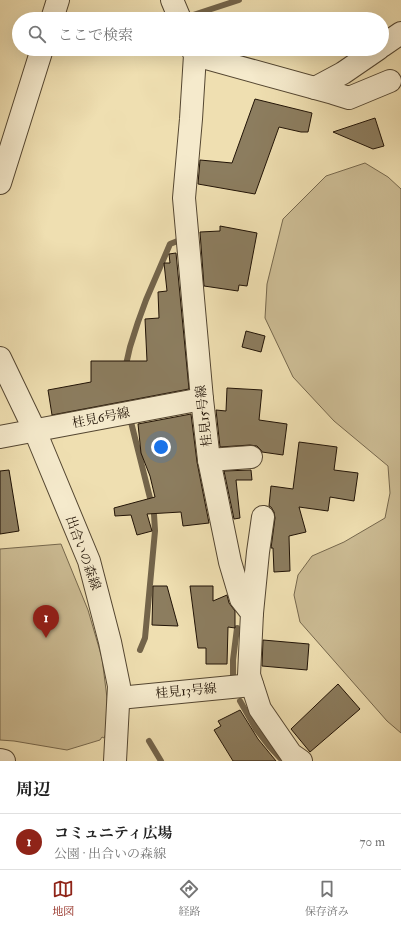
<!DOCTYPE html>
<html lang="ja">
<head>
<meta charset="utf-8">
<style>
  :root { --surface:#fff; --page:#f2f2f2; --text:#222; --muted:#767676; --line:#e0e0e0; --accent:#8f2418 }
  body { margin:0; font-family:"IM FELL Double Pica","Noto Serif JP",serif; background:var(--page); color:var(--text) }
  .you { position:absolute; left:161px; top:447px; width:14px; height:14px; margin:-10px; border:3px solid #fff; border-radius:50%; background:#1a73e8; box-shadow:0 0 0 6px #1a73e833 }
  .badge { display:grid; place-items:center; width:26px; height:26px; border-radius:50%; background:var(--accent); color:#fff; font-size:13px; font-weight:700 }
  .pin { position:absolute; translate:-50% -33px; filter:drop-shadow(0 1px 2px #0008) }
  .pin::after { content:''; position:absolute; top:21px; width:14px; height:12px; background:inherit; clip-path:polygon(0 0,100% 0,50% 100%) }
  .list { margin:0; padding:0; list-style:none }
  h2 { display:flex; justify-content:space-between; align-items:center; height:52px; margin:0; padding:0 16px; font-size:17px }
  h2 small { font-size:13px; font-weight:400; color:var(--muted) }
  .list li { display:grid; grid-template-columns:26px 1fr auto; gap:12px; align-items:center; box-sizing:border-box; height:56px; padding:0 16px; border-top:1px solid var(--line) }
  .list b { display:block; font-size:15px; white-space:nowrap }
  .list p { margin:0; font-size:13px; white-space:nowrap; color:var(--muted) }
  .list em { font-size:13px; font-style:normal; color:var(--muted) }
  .icon { flex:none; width:22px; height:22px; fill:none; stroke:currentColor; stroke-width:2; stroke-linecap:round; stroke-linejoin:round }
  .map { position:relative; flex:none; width:401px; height:761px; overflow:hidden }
  .search { position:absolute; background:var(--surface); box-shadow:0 4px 16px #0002; left:12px; right:12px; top:12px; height:44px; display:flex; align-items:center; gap:10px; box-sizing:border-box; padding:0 14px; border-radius:22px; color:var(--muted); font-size:15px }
  .sheet { height:108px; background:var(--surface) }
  nav { display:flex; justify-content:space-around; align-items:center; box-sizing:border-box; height:56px; border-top:1px solid var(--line); background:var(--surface); font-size:11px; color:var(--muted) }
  nav a { display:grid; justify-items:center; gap:2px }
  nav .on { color:var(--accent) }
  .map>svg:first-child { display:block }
</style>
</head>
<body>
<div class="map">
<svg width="401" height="761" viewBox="0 0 401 761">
  <rect width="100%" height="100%" fill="#efdfb1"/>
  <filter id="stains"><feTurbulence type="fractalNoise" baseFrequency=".005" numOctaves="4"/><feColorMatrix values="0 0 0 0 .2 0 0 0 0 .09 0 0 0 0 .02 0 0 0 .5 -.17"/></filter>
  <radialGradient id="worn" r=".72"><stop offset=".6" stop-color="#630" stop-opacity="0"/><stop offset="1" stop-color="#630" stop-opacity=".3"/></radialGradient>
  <g fill="#ccbc94" stroke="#76684d">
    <polygon points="365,163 388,177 401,189 401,733 387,721 300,622 294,595 298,575 312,556 344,542 385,518 390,493 388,466 334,421 293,377 265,318 267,284 283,219 326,176"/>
    <polygon points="61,544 88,610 102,658 107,698 107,732 104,738 102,737 100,740 67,750 14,741 0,740 0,549"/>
  </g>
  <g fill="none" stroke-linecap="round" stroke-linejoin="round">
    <g stroke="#73644a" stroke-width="6">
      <polyline points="187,17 239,0"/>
      <polyline points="125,369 130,347 138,322 146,300 170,244 180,240 180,237"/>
      <polyline points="131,422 154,514 155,531 145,638 140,650"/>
      <polyline points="233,675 233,660 237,628"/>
      <polyline points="240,701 256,729 269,746 281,759"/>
      <polyline points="149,741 161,761"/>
    </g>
  </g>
  <g fill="#8c7d5f" stroke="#211306">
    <polygon points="255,99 312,113 308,132 301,132 279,127 255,194 198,184 200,160 232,163"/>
    <polygon points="375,118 384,146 373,149 333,132"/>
    <polygon points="220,226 257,233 247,286 239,285 238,291 204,286 200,232 220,231"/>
    <polygon points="176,253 189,389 52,415 48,390 91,382 91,361 147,361 145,319 159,318 158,292 167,291 164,263 170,263 169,254"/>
    <polygon points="246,331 265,336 261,352 242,347"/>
    <polygon points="227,388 262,390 259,420 287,424 283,455 262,452 261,450 257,446 250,445 220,447 216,410 226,411"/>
    <polygon points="191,414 197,462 209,523 183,526 181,512 147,514 152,531 137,535 131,515 115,516 114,508 155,497 150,476 141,453 138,424"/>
    <polygon points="299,442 337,447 334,470 358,473 354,501 330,497 328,511 299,507 306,532 289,536 290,571 274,572 273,548 271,548 275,518 274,512 271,507 269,506 271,486 293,489"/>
    <polygon points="9,470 19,531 0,534 0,471"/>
    <polygon points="251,470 252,480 236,480 240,518 234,519 224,471"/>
    <polygon points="153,586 167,586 178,626 152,625"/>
    <polygon points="190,586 213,586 213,601 227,595 229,603 235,611 235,628 228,627 227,664 206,664 206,648 198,648"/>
    <polygon points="263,640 309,644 307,670 262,666"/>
    <polygon points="338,684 360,709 310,752 291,729"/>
    <polygon points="240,710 258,739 276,761 233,761 214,730 221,726 218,721"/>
  </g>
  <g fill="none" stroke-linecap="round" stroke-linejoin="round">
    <g stroke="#544631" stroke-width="24">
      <g id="minor">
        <polyline points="172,0 180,19"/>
        <polyline points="52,19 58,0"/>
        <polyline points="382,46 401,33"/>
        <polyline points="192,49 195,55 191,119 184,198 202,399 209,460 230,562 241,599 252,613 249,675 260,709 291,754 301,761"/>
        <polyline points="195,55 333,93 349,98 390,81"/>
        <polyline points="315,88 343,73 378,49"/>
        <polyline points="0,183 42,49"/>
        <polyline points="0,358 35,431 89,561 110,642 119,686 115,761"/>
        <polyline points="0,437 202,399"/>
        <polyline points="209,460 251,457"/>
        <polyline points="252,613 258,552 263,517"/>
        <polyline points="119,698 252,685"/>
        <polyline points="0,760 4,761"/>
      </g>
    </g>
    <use href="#minor" stroke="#f5eacc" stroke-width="22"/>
  </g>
  <g text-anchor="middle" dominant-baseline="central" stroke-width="3" stroke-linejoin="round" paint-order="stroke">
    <g font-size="13" fill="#211306" stroke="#f5eacc">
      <text transform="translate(204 416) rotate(-96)">桂見15号線</text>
      <text transform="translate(101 418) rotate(-11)">桂見6号線</text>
      <text transform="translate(83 553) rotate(70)">出合いの森線</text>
      <text transform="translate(186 691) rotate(-5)">桂見13号線</text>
    </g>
  </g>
  <rect width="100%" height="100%" filter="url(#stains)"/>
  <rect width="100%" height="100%" fill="url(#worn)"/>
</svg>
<div class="you"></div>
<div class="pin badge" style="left:46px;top:638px">1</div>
<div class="search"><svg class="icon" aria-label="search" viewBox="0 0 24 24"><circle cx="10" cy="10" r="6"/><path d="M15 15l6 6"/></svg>ここで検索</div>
</div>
<section class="sheet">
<h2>周辺<small></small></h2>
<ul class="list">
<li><span class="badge">1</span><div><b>コミュニティ広場</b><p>公園 · 出合いの森線</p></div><em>70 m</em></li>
</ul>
</section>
<nav>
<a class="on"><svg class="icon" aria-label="map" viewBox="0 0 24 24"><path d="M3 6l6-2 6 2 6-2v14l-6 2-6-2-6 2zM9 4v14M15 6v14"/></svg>地図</a>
<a><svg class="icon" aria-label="directions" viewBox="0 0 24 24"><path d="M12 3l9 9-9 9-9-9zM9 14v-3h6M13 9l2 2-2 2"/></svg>経路</a>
<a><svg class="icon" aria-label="saved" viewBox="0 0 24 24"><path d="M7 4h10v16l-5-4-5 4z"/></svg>保存済み</a>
</nav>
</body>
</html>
